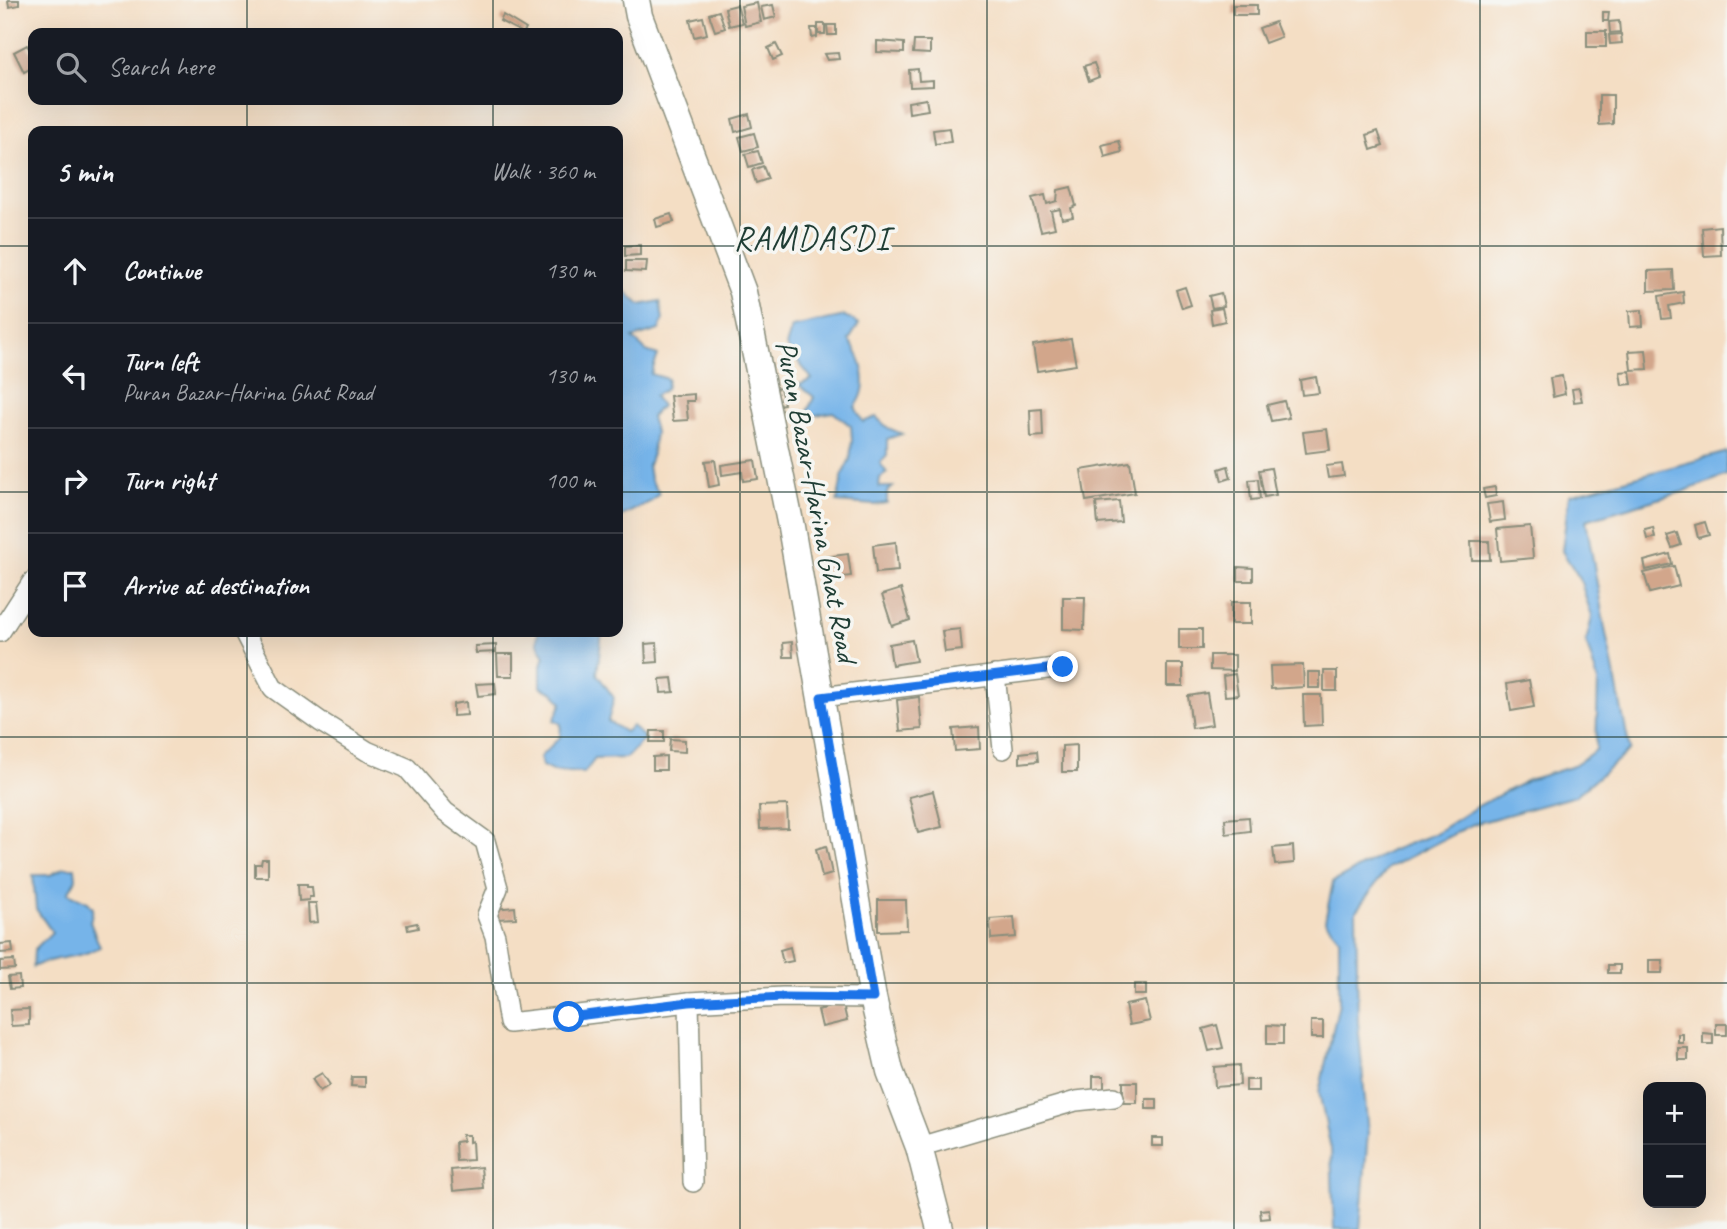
<!DOCTYPE html>
<html lang="en">
<head>
<meta charset="utf-8">
<style>
  :root { --surface:#171b24; --page:#20242c; --text:#f1f3f6; --muted:#9ea1a6; --line:#363941 }
  body { margin:0; font-family:Caveat,sans-serif; background:var(--page); color:var(--text) }
  .controls { position:absolute; right:21px; bottom:21px; display:grid; overflow:hidden; border-radius:14px; box-shadow:0 7px 28px #0002 }
  .controls button { width:63px; height:63px; display:grid; place-items:center; padding:0; border:0; border-bottom:2px solid var(--line); background:var(--surface); color:var(--text); font:35px sans-serif }
  .stop { position:absolute; width:21px; height:21px; margin:-16px; border:5px solid #1a73e8; border-radius:50%; background:#fff }
  .stop.end { background:#1a73e8; border-color:#fff; box-shadow:0 2px 7px #0008 }
  .list { margin:0; padding:0; list-style:none }
  h2 { display:flex; justify-content:space-between; align-items:center; height:91px; margin:0; padding:0 28px; font-size:30px }
  h2 small { font-size:23px; font-weight:400; color:var(--muted) }
  .list li { display:grid; grid-template-columns:46px 1fr auto; gap:21px; align-items:center; box-sizing:border-box; height:105px; padding:0 28px; border-top:2px solid var(--line) }
  .list b { display:block; font-size:26px; white-space:nowrap }
  .list p { margin:0; font-size:23px; white-space:nowrap; color:var(--muted) }
  .list em { font-size:23px; font-style:normal; color:var(--muted) }
  .icon { flex:none; width:38px; height:38px; fill:none; stroke:currentColor; stroke-width:2; stroke-linecap:round; stroke-linejoin:round }
  .map { position:relative; flex:none; width:1727px; height:1229px; overflow:hidden }
  .search { position:absolute; background:var(--surface); box-shadow:0 7px 28px #0002; left:28px; top:28px; width:595px; height:77px; display:flex; align-items:center; gap:18px; box-sizing:border-box; padding:0 24px; border-radius:14px; color:var(--muted); font-size:26px }
  .panel { position:absolute; background:var(--surface); box-shadow:0 7px 28px #0002; left:28px; top:126px; width:595px; height:511px; border-radius:14px }
  .map>svg:first-child { display:block }
</style>
</head>
<body>
<div class="map">
<svg width="1727" height="1229" viewBox="0 0 1727 1229">
  <rect width="100%" height="100%" fill="#f6f6f2"/>
  <filter id="ink" filterUnits="userSpaceOnUse"><feTurbulence type="fractalNoise" baseFrequency=".0143" numOctaves="2"/><feDisplacementMap in="SourceGraphic" scale="14" xChannelSelector="R" yChannelSelector="G"/><feConvolveMatrix kernelMatrix="1 2 1 2 8 2 1 2 1" color-interpolation-filters="sRGB"/></filter>
  <filter id="wash" filterUnits="userSpaceOnUse"><feTurbulence type="fractalNoise" baseFrequency=".00686" numOctaves="4" result="noise"/><feDisplacementMap in="SourceGraphic" scale="28" xChannelSelector="R" yChannelSelector="G"/><feGaussianBlur stdDeviation="1.57" result="paint"/><feColorMatrix in="noise" values="0 0 0 0 0 0 0 0 0 0 0 0 0 0 0 0 0 1.4 0 .05"/><feComposite in="paint" operator="in"/></filter>
  <g filter="url(#wash)">
    <rect width="100%" height="100%" fill="#f4dec4"/>
    <g fill="#76b4e9" stroke="#4a788e" stroke-width="2">
      <polygon points="623,289 640,305 660,301 663,320 659,330 633,338 646,351 658,355 651,374 668,379 666,389 654,396 661,406 651,417 655,432 652,454 648,465 650,479 659,493 652,501 618,518 618,295"/>
      <path d="M845,316L859,324L849,340C863,359 871,388 855,407L863,422L876,417L888,428L902,434L887,439V455L880,463L887,473L880,478L879,487H893L887,492V503L874,505L837,502L843,473L850,459L852,440L851,426L833,412L805,417L814,397L799,385L812,379L786,346L792,327Z"/>
      <polygon points="1727,452 1727,475 1682,492 1586,520 1604,624 1630,750 1575,796 1471,825 1388,868 1356,911 1358,1022 1368,1133 1360,1229 1334,1229 1331,1149 1319,1092 1339,1003 1339,938 1325,921 1333,882 1392,850 1434,834 1476,807 1528,780 1571,767 1596,750 1598,681 1586,642 1592,617 1580,579 1562,551 1569,495"/>
      <polygon points="538,632 602,632 597,674 614,698 608,721 625,732 632,726 645,738 626,758 595,759 584,773 552,771 542,766 540,757 560,737 561,724 554,720 562,703 554,693 541,687 541,665 545,656 537,642"/>
      <path d="M64,868H75L76,879L68,893L88,902L93,908L90,922L100,947C78,960 55,955 33,967L34,950L52,932L36,909L33,875H50Z"/>
    </g>
    <g id="blocks">
      <g fill="#d2a68b">
        <polygon points="8,0 19,0 19,5 9,7"/>
        <polygon points="757,3 761,22 745,26 741,6"/>
        <polygon points="737,5 742,23 729,26 725,8"/>
        <polygon points="773,5 776,17 764,20 761,7"/>
        <rect x="1233" y="5" width="24" height="10"/>
        <polygon points="719,11 725,28 715,31 709,14"/>
        <polygon points="1603,12 1609,12 1608,21 1603,21"/>
        <polygon points="503,15 526,29 523,33 500,21"/>
        <polygon points="703,17 707,34 694,37 690,20"/>
        <polygon points="1619,21 1620,32 1610,33 1609,22"/>
        <polygon points="1275,22 1281,37 1265,43 1259,28"/>
        <rect x="818" y="24" width="7" height="10"/>
        <polygon points="827,25 836,25 836,35 828,35"/>
        <polygon points="811,28 817,28 817,37 812,38"/>
        <rect x="1587" y="31" width="19" height="16"/>
        <polygon points="1621,34 1622,43 1610,44 1609,35"/>
        <polygon points="877,41 904,43 904,53 877,52"/>
        <polygon points="914,41 930,41 930,54 913,53"/>
        <polygon points="776,44 782,56 773,60 768,48"/>
        <polygon points="27,45 33,55 33,67 24,72 14,52"/>
        <polygon points="838,53 839,59 827,60 824,54"/>
        <polygon points="1094,63 1099,77 1089,81 1084,66"/>
        <polygon points="918,69 919,81 933,80 933,86 910,87 909,70"/>
        <polygon points="1599,95 1613,95 1613,124 1599,125"/>
        <polygon points="926,99 928,110 909,113 908,102"/>
        <polygon points="749,114 752,127 735,132 732,119"/>
        <polygon points="949,128 951,142 935,144 933,130"/>
        <polygon points="1378,131 1383,146 1371,150 1367,135"/>
        <polygon points="754,133 758,147 743,151 739,137"/>
        <polygon points="1119,141 1122,152 1105,157 1102,145"/>
        <polygon points="758,151 762,163 749,167 745,154"/>
        <polygon points="763,166 768,179 756,183 752,170"/>
        <polygon points="1071,187 1076,206 1071,208 1073,217 1062,219 1060,209 1051,211 1055,228 1041,231 1032,198 1045,195 1047,204 1057,201 1058,190"/>
        <polygon points="671,214 674,222 657,227 655,219"/>
        <polygon points="1720,226 1721,255 1704,256 1702,228"/>
        <polygon points="640,245 640,255 625,256 625,246"/>
        <polygon points="626,261 647,261 646,272 626,271"/>
        <polygon points="1673,270 1674,290 1648,291 1648,271"/>
        <polygon points="1185,287 1191,305 1182,308 1176,290"/>
        <polygon points="1683,292 1684,303 1669,306 1671,318 1662,319 1659,296"/>
        <polygon points="1221,293 1224,306 1212,308 1209,296"/>
        <polygon points="1222,308 1225,321 1212,324 1210,310"/>
        <polygon points="1642,310 1643,326 1630,327 1629,311"/>
        <polygon points="1071,339 1076,365 1037,371 1033,345"/>
        <polygon points="1646,350 1648,369 1631,370 1629,351"/>
        <polygon points="1630,371 1632,384 1622,385 1620,372"/>
        <polygon points="1562,376 1565,394 1553,397 1550,378"/>
        <polygon points="1316,377 1319,393 1302,395 1300,380"/>
        <polygon points="780,388 784,404 773,406 770,390"/>
        <polygon points="1579,388 1582,401 1574,402 1572,389"/>
        <polygon points="694,394 694,401 686,401 688,420 673,421 670,396"/>
        <polygon points="1284,401 1289,418 1271,421 1267,405"/>
        <polygon points="1042,409 1043,436 1031,437 1030,410"/>
        <polygon points="1327,429 1330,450 1306,453 1303,432"/>
        <polygon points="715,460 719,485 709,487 705,461"/>
        <polygon points="755,460 758,479 743,481 742,472 722,475 721,465"/>
        <polygon points="1130,462 1135,493 1086,501 1081,470"/>
        <polygon points="1342,464 1344,476 1328,478 1326,466"/>
        <polygon points="1228,466 1231,478 1222,481 1219,469"/>
        <polygon points="1271,468 1276,495 1264,497 1259,470"/>
        <polygon points="1258,479 1260,499 1251,500 1249,480"/>
        <polygon points="1495,487 1496,496 1485,498 1483,489"/>
        <polygon points="1119,501 1121,522 1098,524 1096,503"/>
        <polygon points="1503,502 1505,520 1490,522 1487,504"/>
        <polygon points="1705,522 1709,535 1698,538 1695,525"/>
        <polygon points="1530,526 1533,558 1500,561 1497,529"/>
        <polygon points="1653,528 1655,538 1647,539 1645,530"/>
        <polygon points="1677,533 1681,545 1672,548 1667,536"/>
        <polygon points="1471,541 1489,541 1490,560 1472,560"/>
        <polygon points="896,542 898,571 876,573 873,545"/>
        <polygon points="848,554 851,576 828,579 824,557"/>
        <polygon points="1670,554 1672,564 1646,570 1644,561"/>
        <polygon points="1674,566 1679,586 1650,593 1644,573"/>
        <polygon points="1238,567 1253,568 1253,581 1238,581"/>
        <polygon points="901,589 910,620 892,626 882,595"/>
        <polygon points="1063,597 1085,597 1084,630 1063,629"/>
        <rect x="1231" y="602" width="20" height="22"/>
        <polygon points="960,629 962,650 945,652 942,631"/>
        <rect x="1179" y="629" width="23" height="20"/>
        <polygon points="912,640 916,661 892,665 889,644"/>
        <polygon points="792,642 793,657 784,657 783,643"/>
        <polygon points="657,643 658,662 646,663 645,644"/>
        <polygon points="496,645 496,652 476,653 475,646"/>
        <polygon points="497,654 513,654 513,676 498,676"/>
        <polygon points="1210,655 1235,655 1235,671 1210,670"/>
        <rect x="1167" y="664" width="16" height="22"/>
        <polygon points="1303,665 1304,687 1271,689 1270,666"/>
        <rect x="1324" y="671" width="13" height="20"/>
        <rect x="1308" y="672" width="12" height="16"/>
        <polygon points="1235,674 1238,695 1225,696 1223,676"/>
        <polygon points="672,678 674,692 661,693 660,679"/>
        <polygon points="1529,680 1534,707 1511,711 1507,684"/>
        <polygon points="495,683 496,694 478,696 476,684"/>
        <polygon points="1207,693 1212,725 1192,728 1188,696"/>
        <polygon points="1303,695 1321,695 1322,725 1304,726"/>
        <polygon points="919,697 922,729 900,731 897,700"/>
        <polygon points="466,702 467,715 453,716 453,704"/>
        <polygon points="979,727 980,749 955,751 953,729"/>
        <polygon points="651,731 664,731 664,742 650,742"/>
        <polygon points="670,739 685,740 685,752 669,751"/>
        <polygon points="1077,745 1077,772 1062,772 1062,746"/>
        <polygon points="1037,751 1038,761 1020,763 1020,753"/>
        <polygon points="666,756 666,770 653,770 653,757"/>
        <polygon points="933,791 942,827 918,833 909,797"/>
        <polygon points="787,805 788,828 760,829 759,806"/>
        <polygon points="1249,817 1250,831 1226,834 1225,819"/>
        <polygon points="826,846 832,874 822,877 816,849"/>
        <polygon points="1293,846 1294,863 1275,865 1273,848"/>
        <polygon points="262,859 268,859 268,877 255,877 255,864 261,864"/>
        <polygon points="298,884 307,884 307,887 312,887 313,897 309,897 309,900 299,901"/>
        <polygon points="878,900 906,900 907,930 878,931"/>
        <polygon points="308,903 316,903 318,922 309,923"/>
        <polygon points="515,907 516,918 495,919 494,909"/>
        <polygon points="1014,917 1016,937 991,939 990,919"/>
        <polygon points="417,923 418,928 408,930 407,925"/>
        <polygon points="12,943 13,952 0,953 0,944"/>
        <polygon points="790,947 793,961 783,963 780,950"/>
        <polygon points="14,960 15,969 0,970 0,961"/>
        <polygon points="1649,960 1663,960 1662,973 1649,973"/>
        <rect x="1608" y="965" width="12" height="8"/>
        <polygon points="19,976 20,988 10,989 8,977"/>
        <rect x="1134" y="984" width="12" height="11"/>
        <polygon points="1145,1001 1150,1021 1129,1025 1125,1005"/>
        <polygon points="843,1004 847,1021 822,1027 818,1010"/>
        <polygon points="29,1009 29,1025 11,1026 10,1010"/>
        <rect x="1311" y="1021" width="12" height="17"/>
        <rect x="1716" y="1024" width="11" height="11"/>
        <polygon points="1217,1025 1223,1048 1209,1051 1203,1029"/>
        <polygon points="1267,1025 1283,1026 1283,1044 1267,1044"/>
        <polygon points="1703,1033 1713,1034 1713,1044 1703,1044"/>
        <rect x="1678" y="1034" width="5" height="9"/>
        <rect x="1678" y="1048" width="10" height="12"/>
        <polygon points="1239,1065 1240,1085 1215,1087 1214,1067"/>
        <polygon points="322,1073 330,1085 320,1091 312,1079"/>
        <rect x="1093" y="1076" width="11" height="14"/>
        <polygon points="352,1077 365,1077 365,1087 351,1086"/>
        <rect x="1246" y="1080" width="12" height="11"/>
        <rect x="1123" y="1082" width="14" height="21"/>
        <rect x="1146" y="1099" width="11" height="10"/>
        <polygon points="462,1135 469,1135 469,1142 472,1141 473,1160 456,1161 455,1142 463,1141"/>
        <rect x="1152" y="1138" width="11" height="8"/>
        <polygon points="481,1167 483,1188 453,1191 451,1170"/>
        <polygon points="1269,1209 1270,1218 1261,1219 1260,1210"/>
      </g>
    </g>
  </g>
  <g filter="url(#ink)">
    <use href="#blocks" fill-opacity="0" stroke="#8a8e7c" stroke-width="2"/>
    <g fill="none" stroke-linecap="round" stroke-linejoin="round">
      <g stroke="#8a8e7c" stroke-width="22">
        <g id="minor">
          <polyline points="0,632 33,581"/>
          <polyline points="244,632 273,688 321,722 367,751 407,768 445,812 485,841 498,888 487,915 495,936 509,1023 689,1002 783,997 873,998"/>
          <polyline points="995,675 1003,749"/>
          <polyline points="821,697 1063,667"/>
          <polyline points="689,1002 693,1182"/>
          <polyline points="919,1147 1076,1101 1114,1097"/>
        </g>
      </g>
      <g stroke="#8a8e7c" stroke-width="29">
        <polyline id="secondary" points="636,0 639,16 743,292 791,527 873,998 890,1071 919,1147 940,1229"/>
      </g>
      <use href="#minor" stroke="#fff" stroke-width="19"/>
      <use href="#secondary" stroke="#fff" stroke-width="26"/>
    </g>
  </g>
  <g fill="none" stroke-linecap="round" stroke-linejoin="round" filter="url(#ink)">
    <polyline stroke="#1a73e8" stroke-width="9" points="569,1017 689,1002 783,997 873,998 821,697 1063,667"/>
  </g>
  <path fill="none" stroke="#1f3d34" stroke-width="2" stroke-opacity="0.55" d="M247,0V33M493,0V33M740,0V1229M987,0V1229M1234,0V1229M1480,0V1229M247,100V131M493,100V131M0,246H33M618,246H1727M0,492H33M618,492H1727M247,632V1229M493,632V1229M0,737H1727M0,983H1727"/>
  <g text-anchor="middle" dominant-baseline="central" stroke-width="7" stroke-linejoin="round" paint-order="stroke">
    <g font-size="30" fill="#1f3d34" stroke="#f6f6f2">
      <text transform="translate(817 501) rotate(79)">Puran Bazar-Harina Ghat Road</text>
    </g>
    <g font-size="33" letter-spacing="2" fill="#1f3d34" stroke="#f6f6f2">
      <text x="812" y="238">RAMDASDI</text>
    </g>
  </g>
</svg>
<div class="controls">
<button>+</button>
<button>−</button>
</div>
<div class="stop" style="left:569px;top:1017px"></div>
<div class="stop end" style="left:1063px;top:667px"></div>
<div class="search"><svg class="icon" aria-label="search" viewBox="0 0 24 24"><circle cx="10" cy="10" r="6"/><path d="M15 15l6 6"/></svg>Search here</div>
<section class="panel">
<h2>5 min<small>Walk · 360 m</small></h2>
<ul class="list">
<li><svg class="icon" aria-label="ahead" viewBox="0 0 24 24"><path d="M12 20V5M6 11l6-6 6 6"/></svg><div><b>Continue</b></div><em>130 m</em></li>
<li><svg class="icon" aria-label="left" viewBox="0 0 24 24"><path d="M17 20v-9H6M10 6l-5 5 5 5"/></svg><div><b>Turn left</b><p>Puran Bazar-Harina Ghat Road</p></div><em>130 m</em></li>
<li><svg class="icon" aria-label="right" viewBox="0 0 24 24"><path d="M7 20v-9h11M14 6l5 5-5 5"/></svg><div><b>Turn right</b></div><em>100 m</em></li>
<li><svg class="icon" aria-label="arrive" viewBox="0 0 24 24"><path d="M6 21V4h12l-3 4 3 4H6"/></svg><div><b>Arrive at destination</b></div></li>
</ul>
</section>
</div>
</body>
</html>
